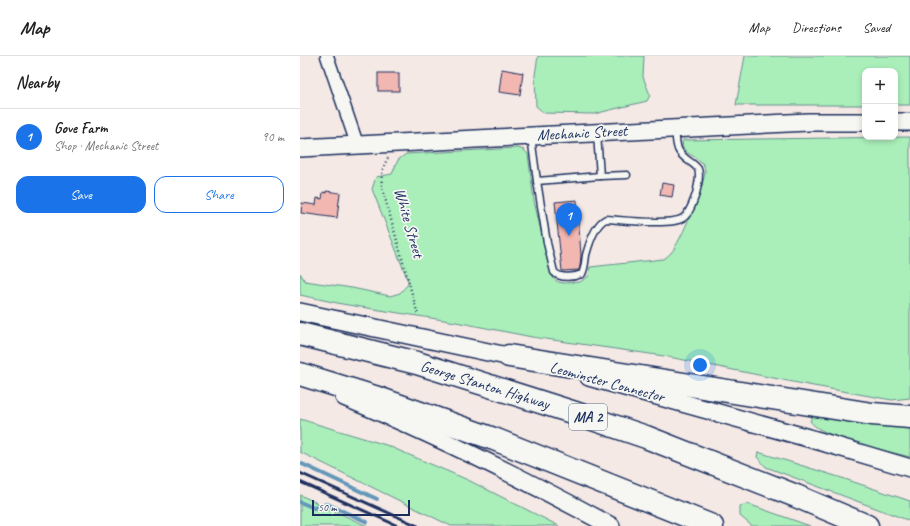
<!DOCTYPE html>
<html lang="en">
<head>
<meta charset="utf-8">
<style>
  :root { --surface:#fff; --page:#f2f2f2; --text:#222; --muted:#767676; --line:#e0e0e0; --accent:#1a73e8 }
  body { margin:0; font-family:Caveat,sans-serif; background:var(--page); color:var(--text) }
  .controls { position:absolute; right:12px; top:12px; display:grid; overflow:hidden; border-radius:8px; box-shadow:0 2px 6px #0003 }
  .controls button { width:36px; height:36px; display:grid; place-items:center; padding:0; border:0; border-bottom:1px solid var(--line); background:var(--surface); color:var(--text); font:20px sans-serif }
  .scale { position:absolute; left:12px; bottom:10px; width:98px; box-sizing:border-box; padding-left:4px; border:2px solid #1b2f5e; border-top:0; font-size:11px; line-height:14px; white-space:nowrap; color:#1b2f5e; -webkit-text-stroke:3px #f6f6f2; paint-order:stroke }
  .you { position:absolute; left:400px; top:309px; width:14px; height:14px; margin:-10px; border:3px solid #fff; border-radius:50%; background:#1a73e8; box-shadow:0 0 0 6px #1a73e833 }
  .badge { display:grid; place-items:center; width:26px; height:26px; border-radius:50%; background:var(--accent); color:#fff; font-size:13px; font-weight:700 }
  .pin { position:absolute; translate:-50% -33px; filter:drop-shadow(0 1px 2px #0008) }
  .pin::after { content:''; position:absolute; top:21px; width:14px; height:12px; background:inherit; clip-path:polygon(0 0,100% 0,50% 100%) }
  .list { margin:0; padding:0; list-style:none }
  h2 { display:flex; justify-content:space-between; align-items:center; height:52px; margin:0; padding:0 16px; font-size:17px }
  h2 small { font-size:13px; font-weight:400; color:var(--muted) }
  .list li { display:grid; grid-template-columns:26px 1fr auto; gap:12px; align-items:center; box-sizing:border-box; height:56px; padding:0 16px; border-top:1px solid var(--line) }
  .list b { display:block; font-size:15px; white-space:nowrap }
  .list p { margin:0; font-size:13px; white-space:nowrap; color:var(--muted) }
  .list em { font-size:13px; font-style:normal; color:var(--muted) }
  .actions { display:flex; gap:8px; padding:12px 16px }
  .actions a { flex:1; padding:9px 0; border:1px solid var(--accent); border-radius:12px; text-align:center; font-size:14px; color:var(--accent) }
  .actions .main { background:var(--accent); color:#fff }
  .map { position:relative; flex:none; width:610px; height:470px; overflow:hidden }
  header { display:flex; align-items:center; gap:24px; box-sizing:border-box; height:56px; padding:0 20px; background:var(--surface); border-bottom:1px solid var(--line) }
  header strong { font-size:19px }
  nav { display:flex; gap:22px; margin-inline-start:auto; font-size:14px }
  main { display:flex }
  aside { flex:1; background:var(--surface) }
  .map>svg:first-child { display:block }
</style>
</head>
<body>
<header>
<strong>Map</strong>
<nav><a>Map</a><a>Directions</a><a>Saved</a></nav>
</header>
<main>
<aside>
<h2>Nearby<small></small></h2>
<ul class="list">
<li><span class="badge">1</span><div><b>Gove Farm</b><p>Shop · Mechanic Street</p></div><em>90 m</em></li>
</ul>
<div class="actions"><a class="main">Save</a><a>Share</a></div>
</aside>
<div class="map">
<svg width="610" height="470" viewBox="0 0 610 470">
  <rect width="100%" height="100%" fill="#f5e9e5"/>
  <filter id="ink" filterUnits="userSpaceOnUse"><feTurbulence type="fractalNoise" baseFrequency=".025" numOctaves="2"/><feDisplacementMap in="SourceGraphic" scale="8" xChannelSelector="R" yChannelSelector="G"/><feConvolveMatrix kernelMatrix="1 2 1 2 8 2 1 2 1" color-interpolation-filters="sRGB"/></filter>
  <g filter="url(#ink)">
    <g fill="#aaefba" stroke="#628f8c">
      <polygon points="238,0 344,0 343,21 350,39 347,45 294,58 244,57 236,50 235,19"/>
      <polygon points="445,0 610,0 610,49 595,49 595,15 565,15 565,49 436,49"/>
      <path d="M610,81V342L592,344L508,329L364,300L232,281L156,266L42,248L0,239V217L5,225L52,232L90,240L100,237L109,227L72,133L76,121L92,118L98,104L106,98L218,92L224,94L228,98L234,145L251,218L254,223L258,226L264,227L280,226L289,220L290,211L364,203C366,201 369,199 371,197C380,187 406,126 405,114C404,99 378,100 383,84Z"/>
      <path d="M514,357L610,369V401C588,395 521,382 510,365Z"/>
      <polygon points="0,363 86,389 168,424 259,470 151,470 0,396"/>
      <polygon points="458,396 542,422 610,445 610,465 466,411 457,401"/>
      <polygon points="0,439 67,470 0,470"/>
      <polygon points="448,448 510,470 452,470 440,460 440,450"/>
    </g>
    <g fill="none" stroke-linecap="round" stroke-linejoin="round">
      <g stroke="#6497ba" stroke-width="4">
        <polyline points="0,407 77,443"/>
        <polyline points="0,446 14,452 27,448 67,466"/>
      </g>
    </g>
    <g fill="#f3b7b2" stroke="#1b2f5e">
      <polygon points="202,13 223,17 220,39 199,36"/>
      <rect x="78" y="17" width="21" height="18"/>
      <polygon points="362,127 374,129 372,141 360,139"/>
      <polygon points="26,135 40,137 37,162 1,157 2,147 16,149 17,142 22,143 23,136 26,137"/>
      <polygon points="277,144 281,199 280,210 279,214 262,215 255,146"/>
    </g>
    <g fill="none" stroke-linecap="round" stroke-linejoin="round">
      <g stroke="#1b2f5e" stroke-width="9">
        <g id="lane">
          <polyline points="231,81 237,125 300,120 297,78"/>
          <polyline points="300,120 327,119"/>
          <path d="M237,125L247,187L254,216C260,223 274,221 282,218C285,212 285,206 286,199C289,188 295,168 306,163C323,164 371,170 383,162C390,157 393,146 396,138C397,132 401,120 398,113C396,110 392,107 389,105C375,95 377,90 375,73"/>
        </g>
      </g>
      <g stroke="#1b2f5e" stroke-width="15">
        <polyline id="street" points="27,0 57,88"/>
      </g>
      <g stroke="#1b2f5e" stroke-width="20">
        <g id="secondary">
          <polyline points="595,66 610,66"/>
          <polyline points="0,92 508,66 565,66"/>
          <polyline points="0,256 221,303"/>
          <polyline points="289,321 519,385 610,412"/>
          <path d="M44,341C136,379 224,423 311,470"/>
        </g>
      </g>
      <g stroke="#1b2f5e" stroke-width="25">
        <g id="highway">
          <polyline points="0,278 117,307 275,357 346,381 496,440 567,470"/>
          <polyline points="209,300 572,358 610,361"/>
          <polyline points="0,318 81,343 194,383 412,470"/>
        </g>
      </g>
      <path stroke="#1b2f5e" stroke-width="2.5" stroke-dasharray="1 3" stroke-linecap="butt" d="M88,102C82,112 80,122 83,135L118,259"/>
      <use href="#lane" stroke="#f6f6f2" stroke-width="6"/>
      <use href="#street" stroke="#f6f6f2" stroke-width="12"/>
      <use href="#secondary" stroke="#f6f6f2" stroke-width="17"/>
      <use href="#highway" stroke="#f6f6f2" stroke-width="22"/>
      <g stroke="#1b2f5e" stroke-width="3">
        <polyline points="0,417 118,470"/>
        <polyline points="0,426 98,470"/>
      </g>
    </g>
  </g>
  <g text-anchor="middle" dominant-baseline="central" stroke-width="3.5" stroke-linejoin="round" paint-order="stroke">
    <rect fill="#f6f6f2" stroke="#5d6b8a" stroke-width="1" x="269" y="348" width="38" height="26" rx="3"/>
    <g font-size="15" font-weight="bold" fill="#1b2f5e">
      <text x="288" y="361">MA 2</text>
    </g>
    <g font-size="16" fill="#1b2f5e" stroke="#f6f6f2">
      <text transform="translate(282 77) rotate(-3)">Mechanic Street</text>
      <text transform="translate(109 167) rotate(74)">White Street</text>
      <text transform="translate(307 326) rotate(15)">Leominster Connector</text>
      <text transform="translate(185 329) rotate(17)">George Stanton Highway</text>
    </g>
  </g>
</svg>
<div class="controls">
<button>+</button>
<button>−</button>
</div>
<div class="scale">50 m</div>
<div class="you"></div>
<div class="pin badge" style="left:269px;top:180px">1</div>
</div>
</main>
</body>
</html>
